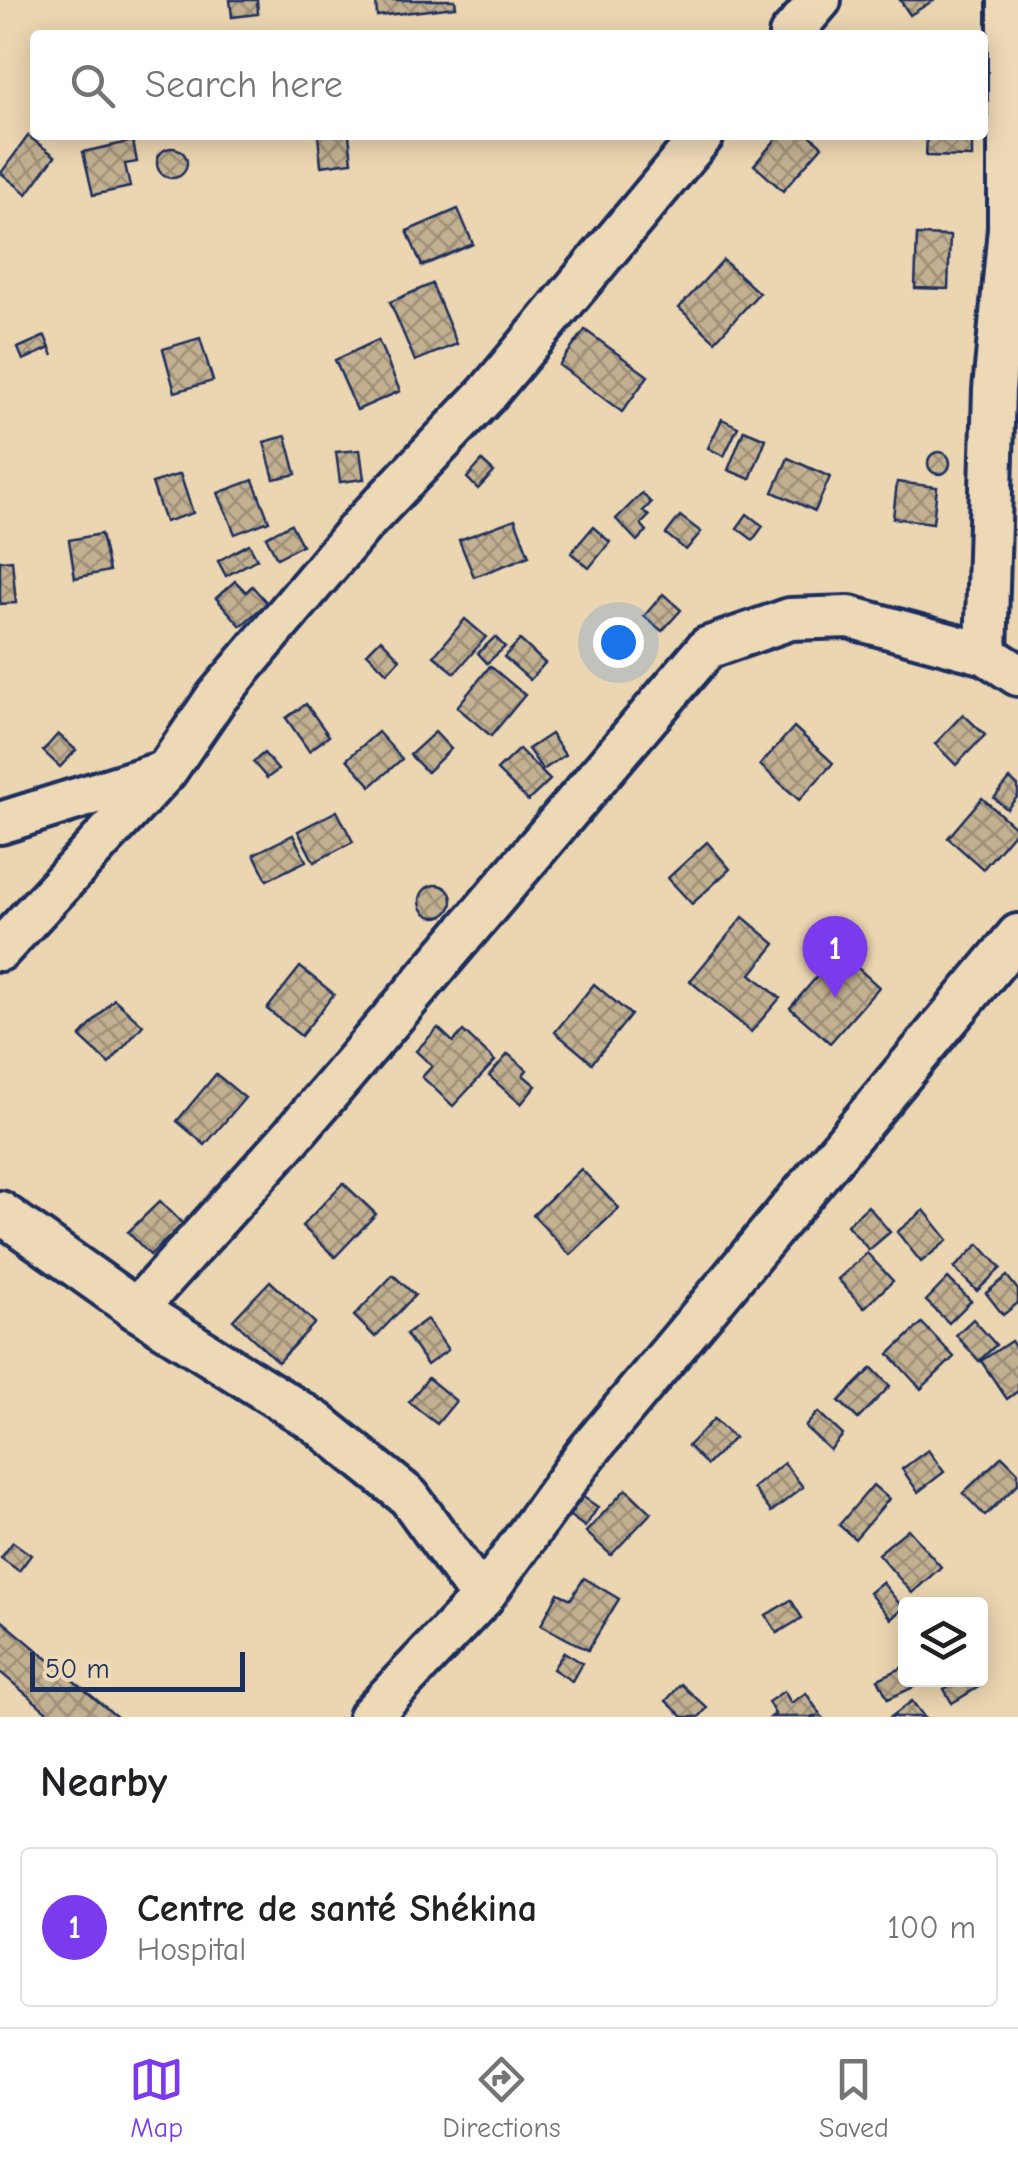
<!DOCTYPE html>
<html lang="en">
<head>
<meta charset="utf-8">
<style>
  :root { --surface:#fff; --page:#f2f2f2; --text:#202124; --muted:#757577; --line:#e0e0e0; --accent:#7c3aed }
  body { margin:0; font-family:"Comic Neue",sans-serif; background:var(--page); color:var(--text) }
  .controls { position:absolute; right:30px; bottom:30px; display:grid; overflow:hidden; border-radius:10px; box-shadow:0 5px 25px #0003 }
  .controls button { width:90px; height:90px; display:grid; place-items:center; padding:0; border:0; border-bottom:2px solid var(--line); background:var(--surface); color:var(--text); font:50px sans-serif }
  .scale { position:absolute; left:30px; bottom:25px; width:215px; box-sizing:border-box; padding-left:10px; border:5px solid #1b2f5e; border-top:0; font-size:28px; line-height:35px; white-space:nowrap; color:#1b2f5e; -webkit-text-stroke:8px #eed9b7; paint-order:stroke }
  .you { position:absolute; left:618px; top:642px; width:35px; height:35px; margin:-25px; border:8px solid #fff; border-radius:50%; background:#1a73e8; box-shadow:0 0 0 15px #1a73e833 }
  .badge { display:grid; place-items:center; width:65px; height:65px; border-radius:50%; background:var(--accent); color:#fff; font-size:32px; font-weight:700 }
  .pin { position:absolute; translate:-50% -82px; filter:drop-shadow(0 2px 5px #0008) }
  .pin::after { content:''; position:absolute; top:52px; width:35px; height:30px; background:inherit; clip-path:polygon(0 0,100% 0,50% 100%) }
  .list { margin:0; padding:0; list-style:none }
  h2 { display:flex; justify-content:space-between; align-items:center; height:130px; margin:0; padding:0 40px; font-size:42px }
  h2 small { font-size:32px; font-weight:400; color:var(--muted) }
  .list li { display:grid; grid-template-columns:65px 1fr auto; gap:30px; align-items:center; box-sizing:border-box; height:160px; margin:0 20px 20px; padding:0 20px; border:2px solid var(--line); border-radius:10px }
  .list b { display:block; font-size:38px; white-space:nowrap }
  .list p { margin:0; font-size:32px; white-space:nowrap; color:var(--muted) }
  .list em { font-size:32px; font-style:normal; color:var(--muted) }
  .icon { flex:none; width:55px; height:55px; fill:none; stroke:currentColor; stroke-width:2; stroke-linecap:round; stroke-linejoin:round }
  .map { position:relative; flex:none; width:1018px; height:1717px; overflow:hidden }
  .search { position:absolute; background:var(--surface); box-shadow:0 5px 25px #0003; left:30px; right:30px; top:30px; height:110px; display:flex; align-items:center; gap:25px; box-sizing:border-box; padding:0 35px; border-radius:10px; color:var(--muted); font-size:38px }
  .sheet { height:310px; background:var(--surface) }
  nav { display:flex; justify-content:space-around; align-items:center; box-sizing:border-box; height:140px; border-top:2px solid var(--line); background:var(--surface); font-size:28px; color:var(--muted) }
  nav a { display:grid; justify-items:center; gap:5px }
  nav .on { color:var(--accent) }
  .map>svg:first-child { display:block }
</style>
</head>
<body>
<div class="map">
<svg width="1018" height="1717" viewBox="0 0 1018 1717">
  <defs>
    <pattern id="building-cross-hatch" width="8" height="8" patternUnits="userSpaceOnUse" patternTransform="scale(2.5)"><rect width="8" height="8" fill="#c3b090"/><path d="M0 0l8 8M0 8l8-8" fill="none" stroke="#9e9079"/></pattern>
  </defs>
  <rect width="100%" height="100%" fill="#ecd6b1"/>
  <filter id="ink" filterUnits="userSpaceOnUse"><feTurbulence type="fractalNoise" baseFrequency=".01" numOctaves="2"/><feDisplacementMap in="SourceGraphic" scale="20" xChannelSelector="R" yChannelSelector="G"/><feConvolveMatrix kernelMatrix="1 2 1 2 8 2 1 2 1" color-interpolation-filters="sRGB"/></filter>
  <g filter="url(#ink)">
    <g fill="url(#building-cross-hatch)" stroke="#1b2f5e" stroke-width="2.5">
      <polygon points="230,0 257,0 258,14 232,17"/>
      <polygon points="376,0 455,0 456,7 377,16"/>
      <polygon points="900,0 934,0 910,15"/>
      <polygon points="318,135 349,135 352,162 321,166"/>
      <polygon points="774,135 810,135 822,146 783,191 754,165 777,138"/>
      <polygon points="927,135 972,135 972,157 926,156"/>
      <polygon points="28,136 55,156 27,194 1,173"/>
      <polygon points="133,141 137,162 125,164 130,187 93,195 83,152"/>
      <circle cx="172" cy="163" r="15"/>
      <polygon points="458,209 473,244 422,266 407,231"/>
      <polygon points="917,235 950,236 948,289 915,288"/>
      <polygon points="723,260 759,293 715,341 679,308"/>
      <polygon points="432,284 457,344 415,361 390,302"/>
      <polygon points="585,330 648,376 622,412 559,365"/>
      <polygon points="45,336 53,356 50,348 23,360 18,348"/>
      <polygon points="200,338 213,381 175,392 163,349"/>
      <polygon points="378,340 400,391 357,410 335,360"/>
      <polygon points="722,419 738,427 724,456 708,448"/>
      <polygon points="744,430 766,439 750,479 728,470"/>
      <polygon points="286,436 296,474 274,479 264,442"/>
      <polygon points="360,450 364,479 340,482 336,452"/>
      <circle cx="939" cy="463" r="11"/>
      <polygon points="788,458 830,477 815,511 773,492"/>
      <polygon points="482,461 494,472 478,489 467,478"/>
      <polygon points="180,474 193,513 165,522 152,483"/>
      <polygon points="253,480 269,521 235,534 218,493"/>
      <polygon points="897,482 937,487 933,523 893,518"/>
      <polygon points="642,493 651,503 643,511 649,516 641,524 647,531 637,541 616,519"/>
      <polygon points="747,514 763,526 753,540 737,528"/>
      <polygon points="680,516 701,532 686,550 666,534"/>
      <polygon points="515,519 529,556 474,577 459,540"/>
      <polygon points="291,524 302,545 277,558 266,537"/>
      <polygon points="593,527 610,542 589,568 571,553"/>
      <polygon points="101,534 109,571 75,578 69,540"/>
      <polygon points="249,544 257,559 226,576 218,561"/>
      <polygon points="12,560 16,603 0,604 0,561"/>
      <polygon points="235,581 246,592 252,586 267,603 241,626 216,598"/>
      <polygon points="663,594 681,610 662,631 644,616"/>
      <polygon points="465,619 486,637 455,673 434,656"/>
      <polygon points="495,637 505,647 487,663 478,653"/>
      <polygon points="381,639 400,659 387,673 367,653"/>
      <polygon points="520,640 545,663 530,680 504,657"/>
      <polygon points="490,666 525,695 491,736 457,707"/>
      <polygon points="306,704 329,736 309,751 286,718"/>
      <polygon points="963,714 985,735 956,765 935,744"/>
      <polygon points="794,727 833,763 799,800 760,765"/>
      <polygon points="378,732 402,759 371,786 347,759"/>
      <polygon points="435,732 451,749 427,772 410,755"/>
      <polygon points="58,734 76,750 60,767 43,751"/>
      <polygon points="551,734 565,755 543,770 528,749"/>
      <polygon points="519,749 550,780 528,801 497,770"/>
      <polygon points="264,753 278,770 267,778 253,762"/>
      <polygon points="1010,779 1018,786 1018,796 1007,809 994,798"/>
      <polygon points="982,798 1017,829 983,869 948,838"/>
      <polygon points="337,811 353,842 314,862 298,831"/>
      <polygon points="293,835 306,861 267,880 254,854"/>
      <polygon points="707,842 730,869 692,904 668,878"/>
      <circle cx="436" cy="901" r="16"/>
      <polygon points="743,917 775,944 751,974 780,998 751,1032 690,981"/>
      <polygon points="839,951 879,987 830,1043 790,1008"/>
      <polygon points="300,967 334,994 301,1036 267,1009"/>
      <polygon points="594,984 631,1015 592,1063 555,1032"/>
      <polygon points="114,999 143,1025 109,1064 80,1037"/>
      <polygon points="438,1028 453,1042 463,1031 495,1061 453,1106 422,1077 432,1066 416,1051"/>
      <polygon points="508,1054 527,1070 523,1075 536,1086 521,1104 489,1076"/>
      <polygon points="216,1074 245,1098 205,1145 177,1121"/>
      <polygon points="581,1169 619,1208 570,1255 533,1215"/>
      <polygon points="343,1183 376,1214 335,1257 302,1226"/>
      <polygon points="160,1201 183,1224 150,1255 128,1232"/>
      <polygon points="868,1206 890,1232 869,1250 847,1225"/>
      <polygon points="924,1210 948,1240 921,1262 897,1232"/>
      <polygon points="979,1244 1001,1268 977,1291 954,1268"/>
      <polygon points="867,1253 893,1281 864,1308 838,1279"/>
      <polygon points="393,1275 415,1295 375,1337 354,1316"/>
      <polygon points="1007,1276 1018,1290 1018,1303 1003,1315 986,1293"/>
      <polygon points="948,1278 971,1301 949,1323 926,1301"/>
      <polygon points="270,1281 315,1323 278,1362 233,1320"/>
      <polygon points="427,1319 448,1350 427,1365 406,1334"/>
      <polygon points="973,1319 996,1345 979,1361 956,1335"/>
      <polygon points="922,1323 954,1357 921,1389 889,1354"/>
      <polygon points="1011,1341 1018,1351 1018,1391 1007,1399 981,1361"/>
      <polygon points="872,1368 890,1386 858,1419 839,1401"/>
      <polygon points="428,1378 456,1401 437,1424 409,1402"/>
      <polygon points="818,1412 843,1435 830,1450 805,1427"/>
      <polygon points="714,1419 734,1438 707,1465 688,1446"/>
      <polygon points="928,1450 944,1472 918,1492 902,1469"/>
      <polygon points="1002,1456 1018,1472 1018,1484 985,1516 963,1493"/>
      <polygon points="784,1463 803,1487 771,1512 753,1488"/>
      <polygon points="873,1485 889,1499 855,1539 839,1525"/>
      <polygon points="626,1489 651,1513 611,1555 586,1532"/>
      <polygon points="579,1494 598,1507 585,1527 566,1513"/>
      <polygon points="908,1529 941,1567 912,1593 878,1554"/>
      <polygon points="13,1542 31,1555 19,1571 1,1558"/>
      <polygon points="584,1578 619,1599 588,1650 541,1625 558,1593 571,1599"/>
      <polygon points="882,1582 903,1608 891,1619 869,1593"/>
      <polygon points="791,1600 802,1618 777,1633 766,1615"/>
      <polygon points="0,1619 117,1717 53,1717 0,1672"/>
      <polygon points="564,1652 582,1663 572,1681 553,1669"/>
      <polygon points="906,1666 906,1680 915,1680 918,1685 888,1699 878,1679"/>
      <polygon points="960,1680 976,1680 980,1686 952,1703 944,1689"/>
      <polygon points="681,1684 707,1708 699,1717 683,1717 666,1701"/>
      <polygon points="784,1691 791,1703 806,1693 822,1717 771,1717 775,1714 768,1702"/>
      <polygon points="912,1701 924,1717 891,1717"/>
    </g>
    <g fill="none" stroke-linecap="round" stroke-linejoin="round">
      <g stroke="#1b2f5e" stroke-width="48">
        <g id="minor">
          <polyline points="790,35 820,0"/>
          <polyline points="986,654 994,390 1009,228 1009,0"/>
          <polyline points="0,823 163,772"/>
          <polyline points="0,950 166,771 216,698 361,526 487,394 703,135"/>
          <polyline points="0,1212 136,1309 316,1422 409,1497 482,1598"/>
          <polyline points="136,1309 291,1137 707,648 790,619 849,617 986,654 1018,675"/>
          <polyline points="369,1717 482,1598 585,1455 1018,935"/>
        </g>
      </g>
      <use href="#minor" stroke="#eed9b7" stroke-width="40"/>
    </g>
  </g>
</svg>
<div class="controls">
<button><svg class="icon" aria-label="layers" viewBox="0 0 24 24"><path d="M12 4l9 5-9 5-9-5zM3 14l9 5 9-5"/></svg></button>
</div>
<div class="scale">50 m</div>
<div class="you"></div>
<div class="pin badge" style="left:835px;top:998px">1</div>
<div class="search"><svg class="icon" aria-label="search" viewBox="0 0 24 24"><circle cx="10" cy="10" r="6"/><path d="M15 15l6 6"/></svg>Search here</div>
</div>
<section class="sheet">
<h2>Nearby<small></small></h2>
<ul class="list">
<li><span class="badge">1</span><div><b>Centre de santé Shékina</b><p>Hospital</p></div><em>100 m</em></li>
</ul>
</section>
<nav>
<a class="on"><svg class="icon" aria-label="map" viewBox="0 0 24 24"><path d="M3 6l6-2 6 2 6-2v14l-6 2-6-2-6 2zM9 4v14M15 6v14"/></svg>Map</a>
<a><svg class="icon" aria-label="directions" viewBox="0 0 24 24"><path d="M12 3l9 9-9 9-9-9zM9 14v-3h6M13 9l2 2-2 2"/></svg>Directions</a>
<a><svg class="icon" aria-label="saved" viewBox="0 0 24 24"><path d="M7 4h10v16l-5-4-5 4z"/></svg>Saved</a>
</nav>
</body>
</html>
